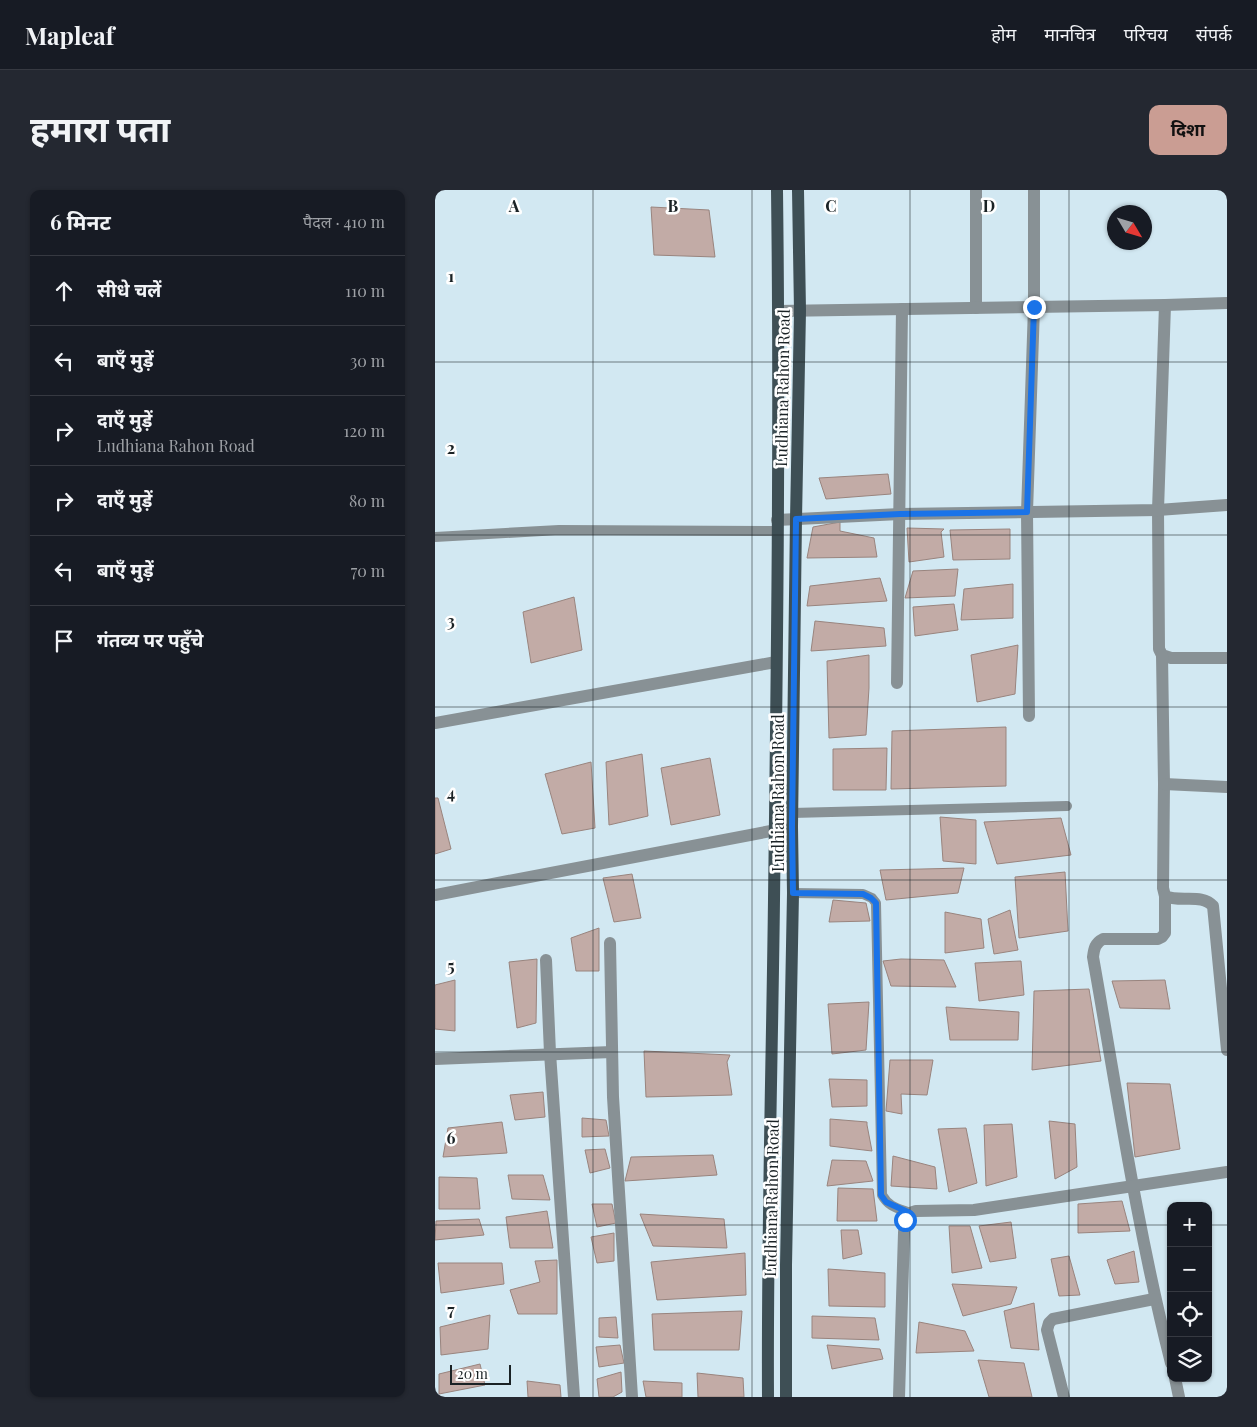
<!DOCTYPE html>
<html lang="hi">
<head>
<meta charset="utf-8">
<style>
  :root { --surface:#171b24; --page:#242831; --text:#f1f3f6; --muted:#9ea1a6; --line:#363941; --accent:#ca9d93 }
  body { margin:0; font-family:"Playfair Display","Noto Sans Devanagari",serif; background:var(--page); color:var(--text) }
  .controls { position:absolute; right:15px; bottom:15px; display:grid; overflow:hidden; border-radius:10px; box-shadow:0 1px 4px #0004 }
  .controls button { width:45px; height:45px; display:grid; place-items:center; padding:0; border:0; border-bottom:1px solid var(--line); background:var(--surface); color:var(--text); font:25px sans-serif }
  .compass { position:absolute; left:672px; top:15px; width:45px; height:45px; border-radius:50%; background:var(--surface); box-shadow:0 1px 4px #0004; rotate:128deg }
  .scale { position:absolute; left:15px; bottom:12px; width:61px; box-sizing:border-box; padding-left:5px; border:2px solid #1a2225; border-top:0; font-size:14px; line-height:18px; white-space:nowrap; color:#1a2225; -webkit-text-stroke:4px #fff; paint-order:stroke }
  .stop { position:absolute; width:15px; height:15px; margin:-11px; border:4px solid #1a73e8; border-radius:50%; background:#fff }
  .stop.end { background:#1a73e8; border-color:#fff; box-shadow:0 1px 5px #0008 }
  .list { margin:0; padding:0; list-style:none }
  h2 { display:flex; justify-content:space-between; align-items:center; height:65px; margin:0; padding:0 20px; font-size:21px }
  h2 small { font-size:16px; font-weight:400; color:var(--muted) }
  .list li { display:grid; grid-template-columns:32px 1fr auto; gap:15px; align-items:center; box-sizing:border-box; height:70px; padding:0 20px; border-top:1px solid var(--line) }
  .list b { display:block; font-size:19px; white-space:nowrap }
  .list p { margin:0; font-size:16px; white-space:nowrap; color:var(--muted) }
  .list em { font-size:16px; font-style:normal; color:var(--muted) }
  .icon { flex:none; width:28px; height:28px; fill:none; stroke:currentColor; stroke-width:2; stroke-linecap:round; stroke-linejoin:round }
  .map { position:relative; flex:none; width:792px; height:1207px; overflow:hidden; border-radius:10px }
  header { display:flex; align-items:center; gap:30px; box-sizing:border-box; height:70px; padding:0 25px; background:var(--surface); border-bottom:1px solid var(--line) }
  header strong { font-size:24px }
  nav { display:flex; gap:28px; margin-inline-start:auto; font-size:18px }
  .intro { display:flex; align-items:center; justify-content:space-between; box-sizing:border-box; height:120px; padding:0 30px }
  h1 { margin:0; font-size:35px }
  .button { padding:12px 22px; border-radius:10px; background:var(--accent); color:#111; font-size:18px; font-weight:700 }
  main { display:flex; gap:30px; padding:0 30px }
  aside { flex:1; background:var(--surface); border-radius:10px; box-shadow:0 1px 4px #0004 }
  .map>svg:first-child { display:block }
</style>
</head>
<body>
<header>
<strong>Mapleaf</strong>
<nav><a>होम</a><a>मानचित्र</a><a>परिचय</a><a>संपर्क</a></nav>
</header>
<div class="intro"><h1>हमारा पता</h1><a class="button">दिशा</a></div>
<main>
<aside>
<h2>6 मिनट<small>पैदल · 410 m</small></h2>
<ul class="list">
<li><svg class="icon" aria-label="ahead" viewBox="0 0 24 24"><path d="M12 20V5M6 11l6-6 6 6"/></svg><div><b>सीधे चलें</b></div><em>110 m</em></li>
<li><svg class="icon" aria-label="left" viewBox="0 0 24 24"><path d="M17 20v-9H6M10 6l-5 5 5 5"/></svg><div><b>बाएँ मुड़ें</b></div><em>30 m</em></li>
<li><svg class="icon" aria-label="right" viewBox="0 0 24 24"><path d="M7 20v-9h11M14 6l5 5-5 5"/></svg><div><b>दाएँ मुड़ें</b><p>Ludhiana Rahon Road</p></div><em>120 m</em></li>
<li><svg class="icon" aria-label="right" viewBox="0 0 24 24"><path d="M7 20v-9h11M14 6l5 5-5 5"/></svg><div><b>दाएँ मुड़ें</b></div><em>80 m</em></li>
<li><svg class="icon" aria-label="left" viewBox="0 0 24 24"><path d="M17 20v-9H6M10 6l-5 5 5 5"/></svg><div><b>बाएँ मुड़ें</b></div><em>70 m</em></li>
<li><svg class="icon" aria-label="arrive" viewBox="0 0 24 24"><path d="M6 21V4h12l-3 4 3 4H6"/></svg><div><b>गंतव्य पर पहुँचे</b></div></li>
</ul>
</aside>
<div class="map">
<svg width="792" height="1207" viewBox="0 0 792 1207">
  <rect width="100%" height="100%" fill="#d2e8f2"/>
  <g fill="#c2aba6" stroke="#99847e">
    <polygon points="216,17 274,20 280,67 219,65"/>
    <polygon points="453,284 456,304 391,309 384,288"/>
    <polygon points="405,332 405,341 439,348 442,367 372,368 378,337"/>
    <polygon points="472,338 509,339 506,342 509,367 474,372"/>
    <polygon points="575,339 575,369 518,370 515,340"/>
    <polygon points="523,379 520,406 470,408 478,381"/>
    <polygon points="445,388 452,411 372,416 375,396"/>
    <polygon points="578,394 578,428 526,430 529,399"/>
    <polygon points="139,407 147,460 96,473 88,422"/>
    <polygon points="519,414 523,440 480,446 478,417"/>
    <polygon points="380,431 449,438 451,456 376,461"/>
    <polygon points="583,455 580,504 542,512 536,465"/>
    <polygon points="434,465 434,498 431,545 394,548 392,471"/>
    <polygon points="571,537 571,596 456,599 457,541"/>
    <polygon points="452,558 451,600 398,600 398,559"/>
    <polygon points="207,564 213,626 174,635 171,572"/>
    <polygon points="275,568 285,625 236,635 226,578"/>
    <polygon points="156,572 160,638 127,644 110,584"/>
    <polygon points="0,608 3,608 16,659 0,664"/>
    <polygon points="505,627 541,630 541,674 508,671"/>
    <polygon points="626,628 636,665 562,674 549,632"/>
    <polygon points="529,678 523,703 451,710 445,680"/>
    <polygon points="630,682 633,741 584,748 580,687"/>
    <polygon points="197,684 206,728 179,732 168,688"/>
    <polygon points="398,710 431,713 435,731 394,732"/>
    <polygon points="575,720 583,760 559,764 553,729"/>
    <polygon points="510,722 546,729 549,758 510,763"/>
    <polygon points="164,738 164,781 141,781 136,748"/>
    <polygon points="102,769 101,833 82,838 74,772"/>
    <polygon points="466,769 509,770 521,797 456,796 448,771"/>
    <polygon points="586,771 589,805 544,811 540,773"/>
    <polygon points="20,790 20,841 0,839 0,795"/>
    <polygon points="730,790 735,819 685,818 677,791"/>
    <polygon points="654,799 666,871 597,880 599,801"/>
    <polygon points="434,812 431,860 397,864 393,814"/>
    <polygon points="511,817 584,822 583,850 515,850"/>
    <polygon points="209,861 295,865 292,872 297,905 211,907"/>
    <polygon points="455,870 498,870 492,905 466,904 467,924 451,921"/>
    <polygon points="394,889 432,890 432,916 397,917"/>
    <polygon points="692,893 735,894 745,959 700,967"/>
    <polygon points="108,902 110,927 80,930 75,905"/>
    <polygon points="147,928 171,930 174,946 147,947"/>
    <polygon points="395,929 432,932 432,935 437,961 395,956"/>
    <polygon points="614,931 640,934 642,977 620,989"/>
    <polygon points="67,932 72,963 8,967 13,938"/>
    <polygon points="577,934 582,987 551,996 549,935"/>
    <polygon points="531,938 542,993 514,1002 503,939"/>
    <polygon points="170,959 175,978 155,983 150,960"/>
    <polygon points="278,965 282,985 190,991 196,967"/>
    <polygon points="458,966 500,977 502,999 456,996"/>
    <polygon points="397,970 431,971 438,991 392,996"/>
    <polygon points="73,985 108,985 115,1010 77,1009"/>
    <polygon points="4,987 42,988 45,1019 4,1019"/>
    <polygon points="403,998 438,999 442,1031 402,1031"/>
    <polygon points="687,1011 695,1041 643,1043 643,1014"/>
    <polygon points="157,1014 177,1014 181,1033 162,1037"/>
    <polygon points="112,1021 118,1058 75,1058 71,1027"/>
    <polygon points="205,1024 289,1029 292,1058 218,1056"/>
    <polygon points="44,1029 49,1045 0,1050 1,1031"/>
    <polygon points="576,1032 581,1068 555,1072 544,1036"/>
    <polygon points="514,1036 535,1036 547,1078 517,1083"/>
    <polygon points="406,1040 423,1040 427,1064 408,1069"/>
    <polygon points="179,1043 179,1071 162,1073 156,1047"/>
    <polygon points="699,1061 704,1092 680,1094 672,1070"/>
    <polygon points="310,1063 311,1105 222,1110 216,1072"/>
    <polygon points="634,1066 645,1105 624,1106 616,1069"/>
    <polygon points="122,1070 122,1124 83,1124 75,1100 105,1092 100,1071"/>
    <polygon points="3,1073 67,1073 69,1094 6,1103"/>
    <polygon points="393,1079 450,1083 450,1117 394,1116"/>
    <polygon points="517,1094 582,1097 576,1114 528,1126"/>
    <polygon points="599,1113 604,1160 576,1158 569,1121"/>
    <polygon points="307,1121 304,1160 219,1160 217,1124"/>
    <polygon points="55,1125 53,1159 6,1165 5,1137"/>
    <polygon points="377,1126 440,1128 444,1150 377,1148"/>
    <polygon points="181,1127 183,1148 164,1147 164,1128"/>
    <polygon points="484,1132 530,1141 539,1161 481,1163"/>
    <polygon points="185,1155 189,1173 164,1177 161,1157"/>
    <polygon points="392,1155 445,1159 448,1169 397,1179"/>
    <polygon points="543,1170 589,1173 597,1207 554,1207"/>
    <polygon points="45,1174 50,1195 4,1204 4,1184"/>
    <polygon points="186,1182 187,1202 178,1207 164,1207 162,1189"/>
    <polygon points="262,1183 308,1188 309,1207 263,1207"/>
    <polygon points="92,1191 125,1195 126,1207 93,1207"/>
    <polygon points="208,1191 247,1193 247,1207 211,1207"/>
  </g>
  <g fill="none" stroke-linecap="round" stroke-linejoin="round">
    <g stroke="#889195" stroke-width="10">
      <polyline points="0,347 124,340 342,341"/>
      <polyline points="357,623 632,616"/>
      <path d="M358,703L428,704L437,708L441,713L447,1005C454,1017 462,1018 475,1023"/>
    </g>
    <g stroke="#889195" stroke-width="12">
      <polyline points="730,115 723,320 724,459 727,465 736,468 792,468"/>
      <polyline points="541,118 541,0"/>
      <polyline points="343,121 730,115 792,113"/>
      <polyline points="342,330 465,324 723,320 792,315"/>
      <path d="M727,465L729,594L728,698L730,706C745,713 767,703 778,716L792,860"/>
      <polyline points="462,493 467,119"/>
      <polyline points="594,526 592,322 599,117 599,0"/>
      <polyline points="0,533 341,472"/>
      <polyline points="729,594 792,597"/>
      <polyline points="0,705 357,637"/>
      <path d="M730,706V743L727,747L723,749H668C660,753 659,759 658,767C682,902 702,1039 736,1173"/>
      <polyline points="175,753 178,907 197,1207"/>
      <polyline points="111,770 115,863 139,1207"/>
      <polyline points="0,869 177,862"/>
      <polyline points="740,1188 744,1207"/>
      <polyline points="464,1207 469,1043 470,1030 475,1023 481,1021 539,1020 792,982"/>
      <polyline points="629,1207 612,1140 614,1133 618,1129 719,1109"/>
    </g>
    <g stroke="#3e4f55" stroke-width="12">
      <path d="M333,1207C332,1041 337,875 339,710C342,473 345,236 342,0"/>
      <polyline points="351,1207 351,1075 358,703 357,637 361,329 365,121 363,0"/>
    </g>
  </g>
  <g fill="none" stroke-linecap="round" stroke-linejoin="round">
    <polyline stroke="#1a73e8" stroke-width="6" points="470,1030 475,1023 451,1012 446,1005 441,713 436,708 428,704 358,703 357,637 361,329 465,324 592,322 599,117"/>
  </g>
  <path fill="none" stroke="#1a2225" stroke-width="1" stroke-opacity="0.55" d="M158,0V1207M317,0V1207M475,0V1207M634,0V1207M0,172H792M0,345H792M0,517H792M0,690H792M0,862H792M0,1035H736M773,1035H792"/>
  <g text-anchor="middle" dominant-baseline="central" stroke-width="5" stroke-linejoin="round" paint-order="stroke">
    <g font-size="16" fill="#1a2225" stroke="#fff">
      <text transform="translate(347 198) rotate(-89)">Ludhiana Rahon Road</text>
      <text transform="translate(342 603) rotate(-90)">Ludhiana Rahon Road</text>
      <text transform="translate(336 1008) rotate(-89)">Ludhiana Rahon Road</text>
    </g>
  </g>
  <g font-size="16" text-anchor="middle" font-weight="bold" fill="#1a2225" stroke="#fff" stroke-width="5" stroke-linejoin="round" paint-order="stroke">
    <text x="79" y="22">A</text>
    <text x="238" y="22">B</text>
    <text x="396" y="22">C</text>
    <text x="554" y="22">D</text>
    <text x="16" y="92">1</text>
    <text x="16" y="264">2</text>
    <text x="16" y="437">3</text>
    <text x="16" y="609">4</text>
    <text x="16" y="782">5</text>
    <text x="16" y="954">6</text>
    <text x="16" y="1126">7</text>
  </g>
</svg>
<div class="controls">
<button>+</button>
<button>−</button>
<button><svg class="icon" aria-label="locate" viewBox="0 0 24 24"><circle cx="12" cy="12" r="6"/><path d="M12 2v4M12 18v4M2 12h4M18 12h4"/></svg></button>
<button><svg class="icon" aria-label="layers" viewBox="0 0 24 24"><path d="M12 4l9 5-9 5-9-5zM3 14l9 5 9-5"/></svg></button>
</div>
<svg class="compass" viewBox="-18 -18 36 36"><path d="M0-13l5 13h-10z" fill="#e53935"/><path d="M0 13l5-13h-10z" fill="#9ea1a6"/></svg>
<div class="scale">20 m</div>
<div class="stop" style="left:470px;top:1030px"></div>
<div class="stop end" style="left:599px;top:117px"></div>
</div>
</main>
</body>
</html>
